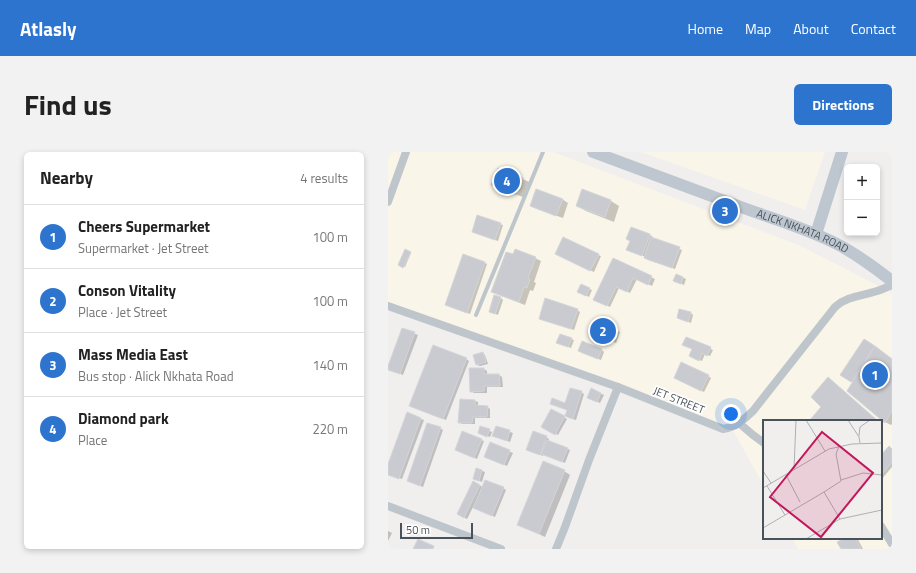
<!DOCTYPE html>
<html lang="en">
<head>
<meta charset="utf-8">
<style>
  :root { --surface:#fff; --page:#f2f2f2; --text:#222; --muted:#767676; --line:#e0e0e0; --accent:#2c74cd }
  body { margin:0; font-family:"Titillium Web",sans-serif; background:var(--page); color:var(--text) }
  .controls { position:absolute; right:12px; top:12px; display:grid; overflow:hidden; border-radius:6px; box-shadow:0 2px 6px #0003 }
  .controls button { width:36px; height:36px; display:grid; place-items:center; padding:0; border:0; border-bottom:1px solid var(--line); background:var(--surface); color:var(--text); font:20px sans-serif }
  .scale { position:absolute; left:12px; bottom:10px; width:73px; box-sizing:border-box; padding-left:4px; border:2px solid #48525a; border-top:0; font-size:11px; line-height:14px; white-space:nowrap; color:#48525a; -webkit-text-stroke:3px #fff; paint-order:stroke }
  .you { position:absolute; left:343px; top:262px; width:14px; height:14px; margin:-10px; border:3px solid #fff; border-radius:50%; background:#1a73e8; box-shadow:0 0 0 6px #1a73e833 }
  .badge { display:grid; place-items:center; width:26px; height:26px; border-radius:50%; background:var(--accent); color:#fff; font-size:13px; font-weight:700 }
  .pin { position:absolute; translate:-50% -50%; border:2px solid #fff; box-shadow:0 1px 4px #0006 }
  .list { margin:0; padding:0; list-style:none }
  h2 { display:flex; justify-content:space-between; align-items:center; height:52px; margin:0; padding:0 16px; font-size:17px }
  h2 small { font-size:13px; font-weight:400; color:var(--muted) }
  .list li { display:grid; grid-template-columns:26px 1fr auto; gap:12px; align-items:center; box-sizing:border-box; height:64px; padding:0 16px; border-top:1px solid var(--line) }
  .list b { display:block; font-size:15px; white-space:nowrap }
  .list p { margin:0; font-size:13px; white-space:nowrap; color:var(--muted) }
  .list em { font-size:13px; font-style:normal; color:var(--muted) }
  .map { position:relative; flex:none; width:504px; height:397px; overflow:hidden; border-radius:6px }
  header { display:flex; align-items:center; gap:24px; box-sizing:border-box; height:56px; padding:0 20px; background:var(--accent); color:#fff }
  header strong { font-size:19px }
  nav { display:flex; gap:22px; margin-inline-start:auto; font-size:14px }
  .intro { display:flex; align-items:center; justify-content:space-between; box-sizing:border-box; height:96px; padding:0 24px }
  h1 { margin:0; font-size:28px }
  .button { padding:10px 18px; border-radius:6px; background:var(--accent); color:#fff; font-size:14px; font-weight:700 }
  main { display:flex; gap:24px; padding:0 24px }
  aside { flex:1; background:var(--surface); border-radius:6px; box-shadow:0 2px 6px #0003 }
  .map>svg:first-child { display:block }
</style>
</head>
<body>
<header>
<strong>Atlasly</strong>
<nav><a>Home</a><a>Map</a><a>About</a><a>Contact</a></nav>
</header>
<div class="intro"><h1>Find us</h1><a class="button">Directions</a></div>
<main>
<aside>
<h2>Nearby<small>4 results</small></h2>
<ul class="list">
<li><span class="badge">1</span><div><b>Cheers Supermarket</b><p>Supermarket · Jet Street</p></div><em>100 m</em></li>
<li><span class="badge">2</span><div><b>Conson Vitality</b><p>Place · Jet Street</p></div><em>100 m</em></li>
<li><span class="badge">3</span><div><b>Mass Media East</b><p>Bus stop · Alick Nkhata Road</p></div><em>140 m</em></li>
<li><span class="badge">4</span><div><b>Diamond park</b><p>Place</p></div><em>220 m</em></li>
</ul>
</aside>
<div class="map">
<svg width="504" height="397" viewBox="0 0 504 397">
  <rect width="100%" height="100%" fill="#f1eeee"/>
  <g fill="#faf5e9">
    <polygon points="0,0 165,0 413,94 504,141 504,397 410,397 404,386 493,386 493,269 376,269 376,334 343,275 0,150"/>
    <polygon points="253,0 437,0 417,58"/>
  </g>
  <g fill="#0003">
    <polygon points="135,27 141,30 135,45 110,36 104,32"/>
    <polygon points="195,39 223,49 231,54 226,70 198,59 189,54"/>
    <polygon points="174,47 180,51 175,66 149,57 143,53"/>
    <polygon points="112,72 115,73 110,89 85,80"/>
    <polygon points="244,76 262,83 265,85 264,87 294,98 287,117 260,108 257,106 258,105 242,99"/>
    <polygon points="18,99 23,101 17,115 11,113"/>
    <polygon points="125,103 147,106 153,109 146,130 148,131 145,139 142,138 137,153 111,143"/>
    <polygon points="210,103 213,104 206,120 171,104"/>
    <polygon points="225,107 267,127 264,134 249,127 242,141 231,136 222,155 210,149"/>
    <polygon points="97,111 99,112 82,162 61,154"/>
    <polygon points="289,123 298,127 296,133 289,130"/>
    <polygon points="201,137 204,138 201,145 193,141"/>
    <polygon points="113,146 115,148 110,163 102,160"/>
    <polygon points="189,158 192,160 186,178 155,168"/>
    <polygon points="303,161 305,163 303,171 290,166"/>
    <polygon points="207,170 232,180 228,191 206,183"/>
    <polygon points="14,177 30,183 15,223 0,217"/>
    <polygon points="298,186 325,198 322,204 317,202 314,209 305,205 305,197"/>
    <polygon points="183,187 186,188 183,196 172,192"/>
    <polygon points="476,188 504,207 504,272 503,273 497,270 466,231 453,223"/>
    <polygon points="214,198 216,200 213,208 194,201"/>
    <polygon points="94,201 97,203 100,212 92,214 89,213"/>
    <polygon points="78,207 81,209 58,268 25,255"/>
    <polygon points="96,217 99,219 99,223 111,223 114,225 115,235 99,235 99,241 86,241 83,239"/>
    <polygon points="320,224 323,226 316,240 290,227"/>
    <polygon points="203,237 216,243 212,251 203,247"/>
    <polygon points="193,240 196,242 188,268 181,266 178,264 180,258 178,252"/>
    <polygon points="72,248 87,249 90,250 90,254 99,255 102,257 102,266 87,266 87,272 74,272 71,270"/>
    <polygon points="163,258 179,267 170,283 155,275"/>
    <polygon points="33,267 36,268 14,327 0,322 0,315"/>
    <polygon points="93,275 104,280 102,285 94,282"/>
    <polygon points="108,275 125,281 122,290 108,285"/>
    <polygon points="52,276 55,278 35,335 23,330"/>
    <polygon points="158,285 161,287 160,289 182,298 177,311 155,302 155,304 142,299"/>
    <polygon points="93,288 96,289 89,307 71,299"/>
    <polygon points="103,291 125,301 119,314 100,306"/>
    <polygon points="504,297 504,315 493,328 493,305"/>
    <polygon points="89,317 97,320 94,330 86,327"/>
    <polygon points="176,319 182,323 157,385 130,372"/>
    <polygon points="86,331 95,335 115,336 118,338 107,365 85,355 79,367 70,362"/>
    <polygon points="0,379 4,381 0,389"/>
    <polygon points="459,386 469,386 475,397 454,397"/>
  </g>
  <g fill="#c9cbd0" stroke="#d3d5d9">
    <polygon points="110,16 135,26 129,43 103,33"/>
    <polygon points="148,37 175,47 168,64 142,54"/>
    <polygon points="194,37 223,48 217,65 188,54"/>
    <polygon points="89,63 113,71 107,88 84,80"/>
    <polygon points="243,75 262,82 254,104 238,98 242,89 238,87"/>
    <polygon points="175,85 211,102 202,119 167,102"/>
    <polygon points="263,85 292,95 284,116 256,106"/>
    <polygon points="17,97 23,100 15,116 10,113"/>
    <polygon points="127,97 148,105 140,126 142,127 139,136 136,135 131,150 103,140 118,100 125,102"/>
    <polygon points="75,102 97,110 79,161 57,153"/>
    <polygon points="225,106 264,124 260,133 245,126 239,140 228,135 219,154 205,148"/>
    <polygon points="288,122 295,125 293,132 285,129"/>
    <polygon points="193,132 202,136 198,144 189,140"/>
    <polygon points="106,143 113,145 107,162 101,160"/>
    <polygon points="157,146 190,157 183,177 151,167"/>
    <polygon points="291,157 303,160 300,170 289,166"/>
    <polygon points="206,169 229,177 225,190 202,182"/>
    <polygon points="14,176 27,180 12,222 0,218 0,214"/>
    <polygon points="172,182 184,186 180,195 168,191"/>
    <polygon points="298,185 323,195 319,204 314,201 311,209 301,204 304,197 294,193"/>
    <polygon points="476,187 487,194 463,230 452,223"/>
    <polygon points="194,189 214,197 210,207 190,199"/>
    <polygon points="45,193 79,206 55,267 21,254"/>
    <polygon points="487,194 504,207 504,259 497,271 459,239"/>
    <polygon points="95,200 98,210 88,213 85,203"/>
    <polygon points="293,210 321,223 313,239 286,226"/>
    <polygon points="81,216 96,216 96,222 111,222 112,234 96,234 96,239 82,240"/>
    <polygon points="440,225 490,269 473,269 472,268 471,269 421,269 433,255 423,245"/>
    <polygon points="182,236 194,239 185,267 177,264 179,258 162,252 164,246 177,251"/>
    <polygon points="203,236 213,241 209,250 199,246"/>
    <polygon points="72,247 87,248 87,253 100,254 99,265 85,265 84,271 70,271"/>
    <polygon points="163,257 177,264 167,283 153,275"/>
    <polygon points="19,260 33,266 11,327 0,323 0,312"/>
    <polygon points="39,271 53,275 32,334 19,329"/>
    <polygon points="92,274 102,277 99,285 90,281"/>
    <polygon points="108,274 122,278 119,289 104,284"/>
    <polygon points="74,279 94,287 86,306 67,298"/>
    <polygon points="145,279 159,284 152,303 138,298"/>
    <polygon points="159,288 180,296 174,310 153,302"/>
    <polygon points="102,290 122,298 116,313 96,305"/>
    <polygon points="501,294 504,297 504,310 493,323 493,303"/>
    <polygon points="155,309 177,318 151,382 129,373"/>
    <polygon points="88,316 94,318 91,329 85,327"/>
    <polygon points="97,328 116,335 104,364 85,356"/>
    <polygon points="85,329 92,333 76,366 69,362"/>
    <polygon points="457,386 467,386 473,397 453,397 449,390"/>
    <polygon points="30,387 46,394 45,397 25,397"/>
  </g>
  <g fill="none" stroke-linecap="round" stroke-linejoin="round">
    <polyline stroke="#bec6cc" stroke-width="4" points="88,163 155,0"/>
    <g stroke="#bec6cc" stroke-width="8">
      <polyline points="0,50 18,0"/>
      <polyline points="0,154 230,235"/>
      <polyline points="351,271 365,283 376,291"/>
      <polyline points="0,354 113,397"/>
      <polyline points="493,374 504,392"/>
      <path d="M168,397L177,375L201,308L230,235L335,277C350,274 354,269 365,259L447,155C459,144 474,144 489,139C494,138 499,135 504,133"/>
    </g>
    <g stroke="#bec7d0" stroke-width="12">
      <path id="s1" d="M205,0C254,18 304,37 353,55C385,67 418,76 449,92C469,102 487,116 504,129"/>
      <polyline points="428,82 454,0"/>
    </g>
  </g>
  <g text-anchor="middle" dominant-baseline="central" stroke-width="3.5" stroke-linejoin="round" paint-order="stroke">
    <g font-size="11" fill="#48525a" stroke="#fff">
      <text stroke="none"><textPath href="#s1" startOffset="224">ALICK NKHATA ROAD</textPath></text>
      <text transform="translate(291 248) rotate(22)">JET STREET</text>
    </g>
  </g>
  <g transform="translate(375 268)">
    <rect width="119" height="119" fill="#f1eeee"/>
    <path fill="none" stroke="#adb0b3" stroke-width="1" d="M43,0L62,31M85,0L96,17L97,23M96,16L97,7L107,0M31,49L33,0M0,51L8,63M23,55L37,82M78,60L100,53L119,55M4,66L22,95M0,68L66,29L89,24L119,23M77,99L119,90M0,108L61,72M43,119L77,99L61,72L78,61L73,34L76,26"/>
    <path fill="#c2185b" fill-opacity="0.15" stroke="#c2185b" stroke-width="2" d="M59,12L110,53L58,117L7,77Z"/>
    <rect width="119" height="119" fill="none" stroke="#48525a" stroke-width="2"/>
  </g>
</svg>
<div class="controls">
<button>+</button>
<button>−</button>
</div>
<div class="scale">50 m</div>
<div class="you"></div>
<div class="pin badge" style="left:487px;top:223px">1</div>
<div class="pin badge" style="left:215px;top:179px">2</div>
<div class="pin badge" style="left:337px;top:59px">3</div>
<div class="pin badge" style="left:119px;top:29px">4</div>
</div>
</main>
</body>
</html>
